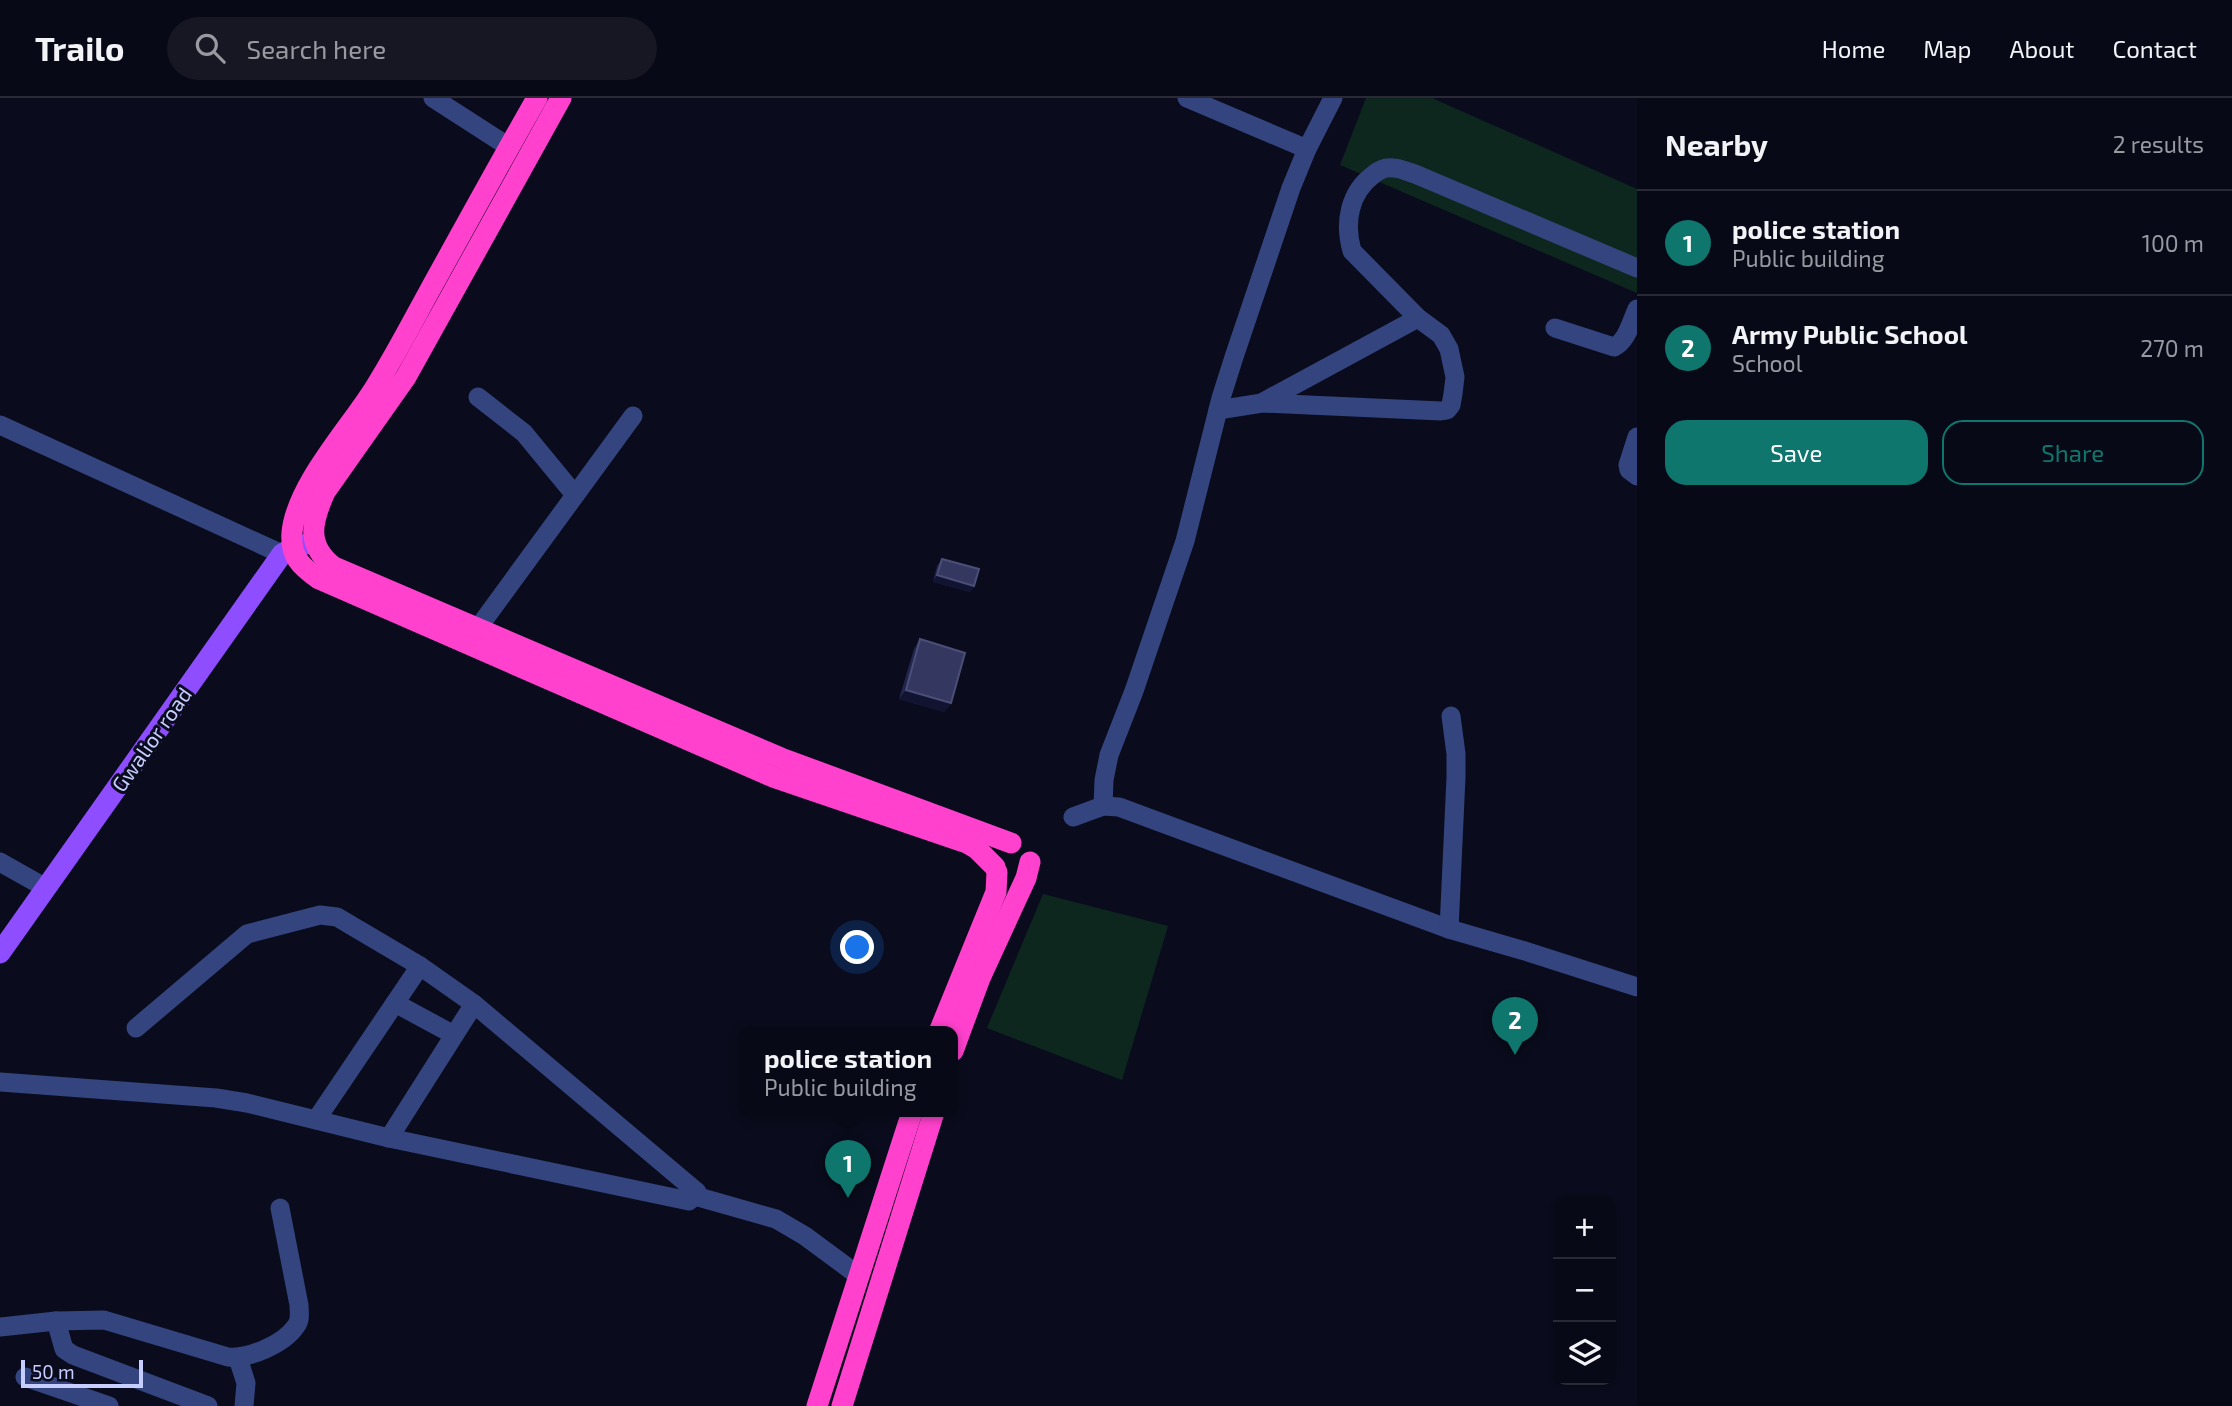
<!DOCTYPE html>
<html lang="en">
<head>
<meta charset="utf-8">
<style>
  :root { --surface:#080916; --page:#161723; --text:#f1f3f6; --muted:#989aa1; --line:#292a35; --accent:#0f766e }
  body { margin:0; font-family:"Exo 2",sans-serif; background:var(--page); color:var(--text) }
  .controls { position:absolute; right:21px; bottom:21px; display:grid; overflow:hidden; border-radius:14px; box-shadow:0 2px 5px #0004 }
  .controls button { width:63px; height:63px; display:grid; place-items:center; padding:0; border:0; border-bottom:2px solid var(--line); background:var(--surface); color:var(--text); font:35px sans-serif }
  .scale { position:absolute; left:21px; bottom:18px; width:122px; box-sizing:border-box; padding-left:7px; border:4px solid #c6ceff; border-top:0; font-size:19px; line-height:24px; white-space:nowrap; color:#c6ceff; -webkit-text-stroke:5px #0a0c1d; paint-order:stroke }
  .you { position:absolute; left:858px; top:850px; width:24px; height:24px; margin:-18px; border:5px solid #fff; border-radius:50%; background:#1a73e8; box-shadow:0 0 0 10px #1a73e833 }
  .badge { display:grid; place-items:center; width:46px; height:46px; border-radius:50%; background:var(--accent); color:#fff; font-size:23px; font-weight:700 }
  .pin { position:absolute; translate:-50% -58px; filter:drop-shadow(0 2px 4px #0008) }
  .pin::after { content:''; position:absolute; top:37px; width:24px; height:21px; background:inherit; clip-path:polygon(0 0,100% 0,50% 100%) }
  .popup { position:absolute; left:738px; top:928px; width:220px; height:91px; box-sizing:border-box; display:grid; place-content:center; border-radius:14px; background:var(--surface); filter:drop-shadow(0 2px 5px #0005); font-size:23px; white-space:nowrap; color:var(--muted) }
  .popup b { font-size:26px; color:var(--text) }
  .popup::after { content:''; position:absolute; left:50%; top:100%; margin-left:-14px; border:14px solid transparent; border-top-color:var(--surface) }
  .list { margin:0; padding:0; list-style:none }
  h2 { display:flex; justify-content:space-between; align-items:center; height:91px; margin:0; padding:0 28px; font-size:30px }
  h2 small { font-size:23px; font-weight:400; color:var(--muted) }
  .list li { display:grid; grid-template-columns:46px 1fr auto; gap:21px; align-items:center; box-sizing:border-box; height:105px; padding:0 28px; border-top:2px solid var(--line) }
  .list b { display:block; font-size:26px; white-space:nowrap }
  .list p { margin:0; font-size:23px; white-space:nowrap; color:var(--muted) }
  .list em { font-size:23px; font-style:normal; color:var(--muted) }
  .actions { display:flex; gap:14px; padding:21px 28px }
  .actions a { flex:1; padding:16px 0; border:2px solid var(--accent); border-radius:21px; text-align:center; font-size:24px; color:var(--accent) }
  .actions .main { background:var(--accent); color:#fff }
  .icon { flex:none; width:38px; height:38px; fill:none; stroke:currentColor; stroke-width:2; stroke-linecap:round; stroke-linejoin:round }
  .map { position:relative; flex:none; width:1637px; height:1308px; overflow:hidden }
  header { display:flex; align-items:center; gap:42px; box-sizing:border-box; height:98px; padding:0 35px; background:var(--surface); border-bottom:2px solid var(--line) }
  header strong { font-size:33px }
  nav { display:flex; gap:38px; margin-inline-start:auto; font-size:24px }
  .search { width:490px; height:63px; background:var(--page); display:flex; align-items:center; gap:18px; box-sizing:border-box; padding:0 24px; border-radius:38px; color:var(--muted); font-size:26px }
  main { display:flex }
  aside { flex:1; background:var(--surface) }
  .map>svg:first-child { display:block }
</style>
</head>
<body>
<header>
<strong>Trailo</strong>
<div class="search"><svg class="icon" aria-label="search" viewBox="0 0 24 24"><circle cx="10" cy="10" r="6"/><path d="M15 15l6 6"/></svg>Search here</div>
<nav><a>Home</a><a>Map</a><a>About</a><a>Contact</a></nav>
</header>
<main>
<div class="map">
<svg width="1637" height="1308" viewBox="0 0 1637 1308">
  <rect width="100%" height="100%" fill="#0a0c1d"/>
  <g fill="#0d271f">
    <polygon points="1366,0 1432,0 1637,91 1637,195 1340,67"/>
    <polygon points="1043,796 1168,828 1122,982 987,930"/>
  </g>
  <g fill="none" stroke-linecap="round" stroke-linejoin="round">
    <g stroke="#33447e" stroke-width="19">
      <polyline points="433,0 509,49"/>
      <polyline points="1187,0 1307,51"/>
      <path d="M1555,230L1614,249C1627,243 1631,224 1637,211"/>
      <polyline points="478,299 524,335 575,397"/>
      <polyline points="1263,304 1418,220"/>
      <path d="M1218,312L1262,305L1441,313L1447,312L1451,307L1453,296L1455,279L1449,251L1441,237L1418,220L1352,153C1344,125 1349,95 1373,77C1379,72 1385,69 1393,70C1400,70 1408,74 1415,76L1637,170"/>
      <polyline points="0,327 282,456"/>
      <polyline points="1637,339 1628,367 1629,372 1637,378"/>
      <polyline points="478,530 633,318"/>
      <polyline points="1103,708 1104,682 1109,657 1134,593 1185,443 1221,300 1234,259 1291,90 1307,51 1333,0"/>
      <polyline points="1073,719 1103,708 1119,709 1449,831 1525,853 1637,889"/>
      <polyline points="0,764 46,790"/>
      <polyline points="1449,831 1456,679 1456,656 1451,618"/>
      <polyline points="395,905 454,937"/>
      <polyline points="0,984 216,1000 247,1005 389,1040 689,1103 695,1098 697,1094 474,906 420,868 337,819 320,817 247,836 136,930"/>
      <polyline points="316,1022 420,868"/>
      <polyline points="389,1040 474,906"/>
      <polyline points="695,1098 776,1121 805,1138 859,1178"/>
      <polyline points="56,1223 64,1251 73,1257 208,1308"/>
      <path d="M0,1229L56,1223L104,1222L228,1259C249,1261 284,1246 296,1228C301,1222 299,1214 299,1207L280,1110"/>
      <polyline points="238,1260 246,1285 244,1308"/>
      <polyline points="25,1279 109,1308"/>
    </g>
    <polyline stroke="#8e4dff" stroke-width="21" points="0,855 282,456 292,450 310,445"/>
    <g stroke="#ff41cd" stroke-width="21">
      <path d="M537,0C501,63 466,127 431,190C413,223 396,256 376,288C351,329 297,386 292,434C290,458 300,468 319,481L773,679L967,745L977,751L995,769"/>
      <path d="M561,0L406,279L325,394C312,423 305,447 334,469L781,660L1011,745"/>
      <polyline points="939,934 996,794 997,774"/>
      <polyline points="953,953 980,880 1026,780 1030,764"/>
      <polyline points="817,1308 912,1014"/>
      <polyline points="842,1308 934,1014"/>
    </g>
  </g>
  <g fill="#22254c">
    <polygon points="942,461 974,488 970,494 933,484 937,468"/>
    <polygon points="920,541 951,605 944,614 899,601 914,551"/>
  </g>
  <g fill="#111331">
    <polygon points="937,477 974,488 970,494 933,484"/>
    <polygon points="906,592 951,605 944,614 899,601"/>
  </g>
  <g fill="#34375f" stroke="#4b4f78" stroke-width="2">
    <polygon points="942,461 979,471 974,488 937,477"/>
    <polygon points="920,541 965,555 951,605 906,592"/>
  </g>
  <g text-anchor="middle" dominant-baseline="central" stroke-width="6" stroke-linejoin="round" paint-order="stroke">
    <g font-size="21" fill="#c6ceff" stroke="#0a0c1d">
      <text transform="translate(151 641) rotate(-55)">Gwalior road</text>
    </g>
  </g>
</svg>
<div class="controls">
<button>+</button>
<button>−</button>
<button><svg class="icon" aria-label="layers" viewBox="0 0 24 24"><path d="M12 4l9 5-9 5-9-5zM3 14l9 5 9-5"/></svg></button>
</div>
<div class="scale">50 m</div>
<div class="you"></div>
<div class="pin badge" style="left:848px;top:1100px">1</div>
<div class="popup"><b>police station</b>Public building</div>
<div class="pin badge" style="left:1515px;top:957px">2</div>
</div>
<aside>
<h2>Nearby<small>2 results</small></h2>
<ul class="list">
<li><span class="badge">1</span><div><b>police station</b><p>Public building</p></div><em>100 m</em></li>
<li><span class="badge">2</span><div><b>Army Public School</b><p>School</p></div><em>270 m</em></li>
</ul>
<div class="actions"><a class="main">Save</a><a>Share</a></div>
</aside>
</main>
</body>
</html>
